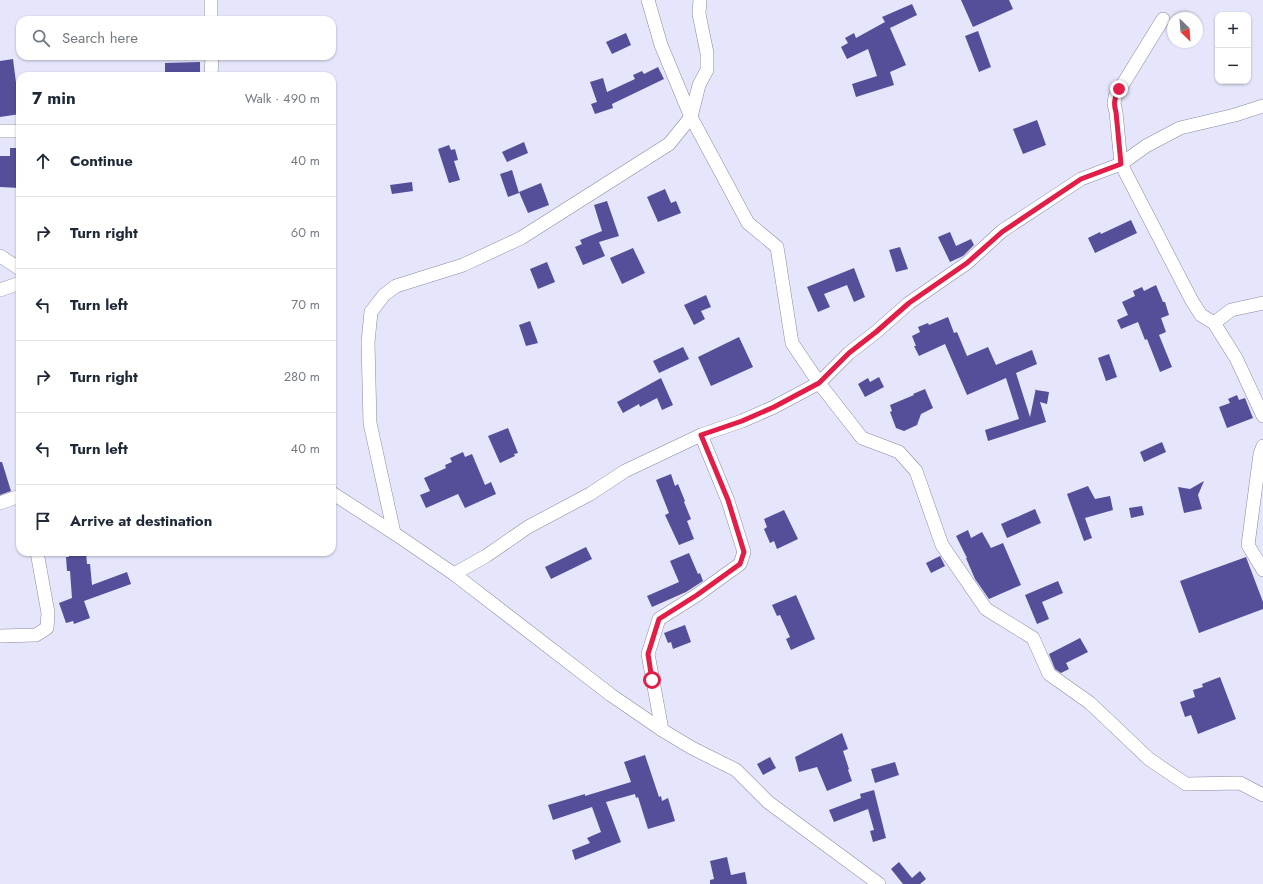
<!DOCTYPE html>
<html lang="en">
<head>
<meta charset="utf-8">
<style>
  :root { --surface:#fff; --page:#f6f6f7; --text:#1f2937; --muted:#747a83; --line:#e0e1e3 }
  body { margin:0; font-family:Jost,sans-serif; background:var(--page); color:var(--text) }
  .controls { position:absolute; right:12px; top:12px; display:grid; overflow:hidden; border-radius:8px; box-shadow:0 1px 3px #0004 }
  .controls button { width:36px; height:36px; display:grid; place-items:center; padding:0; border:0; border-bottom:1px solid var(--line); background:var(--surface); color:var(--text); font:20px sans-serif }
  .compass { position:absolute; left:1167px; top:12px; width:36px; height:36px; border-radius:50%; background:var(--surface); box-shadow:0 1px 3px #0004; rotate:155deg }
  .stop { position:absolute; width:12px; height:12px; margin:-9px; border:3px solid #e11d48; border-radius:50%; background:#fff }
  .stop.end { background:#e11d48; border-color:#fff; box-shadow:0 1px 4px #0008 }
  .list { margin:0; padding:0; list-style:none }
  h2 { display:flex; justify-content:space-between; align-items:center; height:52px; margin:0; padding:0 16px; font-size:17px }
  h2 small { font-size:13px; font-weight:400; color:var(--muted) }
  .list li { display:grid; grid-template-columns:26px 1fr auto; gap:12px; align-items:center; box-sizing:border-box; height:72px; padding:0 16px; border-top:1px solid var(--line) }
  .list b { display:block; font-size:15px; white-space:nowrap }
  .list em { font-size:13px; font-style:normal; color:var(--muted) }
  .icon { flex:none; width:22px; height:22px; fill:none; stroke:currentColor; stroke-width:2; stroke-linecap:round; stroke-linejoin:round }
  .map { position:relative; flex:none; width:1263px; height:884px; overflow:hidden }
  .search { position:absolute; background:var(--surface); box-shadow:0 1px 3px #0004; left:16px; top:16px; width:320px; height:44px; display:flex; align-items:center; gap:10px; box-sizing:border-box; padding:0 14px; border-radius:12px; color:var(--muted); font-size:15px }
  .panel { position:absolute; background:var(--surface); box-shadow:0 1px 3px #0004; left:16px; top:72px; width:320px; height:484px; border-radius:12px }
  .map>svg:first-child { display:block }
</style>
</head>
<body>
<div class="map">
<svg width="1263" height="884" viewBox="0 0 1263 884">
  <rect width="100%" height="100%" fill="#e5e5fc"/>
  <g fill="#554e99">
    <polygon points="961,0 1009,0 1013,9 973,27"/>
    <polygon points="912,4 917,15 890,28 906,65 890,72 894,85 856,97 852,84 877,76 868,49 847,59 841,47 848,43 845,38 854,33 856,38 885,22 882,17"/>
    <polygon points="978,31 991,67 979,72 965,36"/>
    <polygon points="626,33 631,45 612,54 606,42"/>
    <polygon points="13,59 20,114 0,117 0,61"/>
    <polygon points="200,62 200,76 165,76 165,63"/>
    <polygon points="658,67 664,79 612,104 613,108 595,114 591,104 597,102 590,82 603,78 607,92 635,79 633,75 642,71 644,74"/>
    <polygon points="1037,120 1046,145 1023,154 1013,129"/>
    <polygon points="524,142 528,153 507,162 502,152"/>
    <polygon points="449,145 451,150 455,149 458,160 454,161 460,180 449,183 438,149"/>
    <polygon points="10,148 20,148 20,188 0,187 0,156 10,156"/>
    <polygon points="512,170 519,193 508,197 500,174"/>
    <polygon points="412,182 413,191 392,194 390,185"/>
    <polygon points="541,183 549,205 528,213 519,192"/>
    <polygon points="665,189 671,203 676,201 681,213 658,222 647,197"/>
    <polygon points="607,201 619,236 599,242 605,256 583,265 575,247 582,244 580,240 602,231 594,205"/>
    <polygon points="1131,220 1137,233 1095,253 1088,238 1100,232 1101,234"/>
    <polygon points="950,232 956,246 971,239 974,245 963,256 950,262 938,237"/>
    <polygon points="900,247 908,269 896,272 889,250"/>
    <polygon points="633,248 645,273 622,284 610,258"/>
    <polygon points="547,262 555,282 538,289 530,269"/>
    <polygon points="854,268 865,297 854,302 847,285 824,294 830,307 818,312 807,287"/>
    <polygon points="1156,285 1163,302 1165,302 1169,315 1161,318 1166,332 1159,335 1172,367 1160,372 1147,339 1145,340 1138,322 1121,329 1117,320 1128,315 1122,302 1135,296 1133,291 1142,287 1144,291"/>
    <polygon points="706,295 711,307 701,311 705,319 694,325 684,305"/>
    <polygon points="948,317 954,333 957,332 967,356 988,347 996,365 1032,350 1037,364 1016,373 1030,417 1036,388 1036,390 1049,392 1047,404 1040,402 1046,422 988,441 985,430 1019,419 1006,378 967,395 945,344 919,356 914,346 916,346 912,336 920,332 918,327 928,323 929,325"/>
    <polygon points="530,321 538,343 526,346 519,325"/>
    <polygon points="739,337 753,367 711,386 698,357"/>
    <polygon points="683,347 689,359 659,373 653,361"/>
    <polygon points="1109,354 1117,377 1106,381 1098,358"/>
    <polygon points="879,377 884,387 865,397 858,384 868,378 870,382"/>
    <polygon points="661,378 673,405 662,410 657,398 640,407 639,404 623,413 617,402"/>
    <polygon points="925,389 933,408 921,414 917,425 904,431 896,428 890,412 892,411 890,405 914,395 913,394"/>
    <polygon points="1237,395 1239,400 1245,398 1253,418 1227,428 1219,407 1230,403 1228,399"/>
    <polygon points="508,428 518,453 514,454 515,456 500,463 488,436"/>
    <polygon points="1162,442 1166,452 1144,462 1140,452"/>
    <polygon points="463,452 465,457 472,454 485,485 491,482 496,494 465,508 458,494 426,508 420,495 430,491 424,478 446,468 445,465 452,462 450,458"/>
    <polygon points="0,462 2,462 11,491 0,495"/>
    <polygon points="671,474 675,486 678,484 685,501 684,502 691,519 687,521 694,539 679,545 665,515 669,513 656,480"/>
    <polygon points="1204,481 1198,495 1202,509 1184,513 1178,487 1190,489"/>
    <polygon points="1088,486 1095,499 1110,496 1113,510 1085,518 1092,538 1084,541 1067,494"/>
    <polygon points="1142,506 1144,515 1131,518 1129,508"/>
    <polygon points="1035,509 1041,523 1007,538 1001,524"/>
    <polygon points="784,510 798,539 777,549 774,541 770,543 764,529 767,527 764,519"/>
    <polygon points="968,530 971,538 982,532 991,548 1003,543 1021,585 989,599 975,579 966,558 967,558 956,536"/>
    <polygon points="586,547 592,559 551,579 545,567"/>
    <polygon points="69,552 86,552 87,564 90,564 92,585 127,572 131,584 84,601 90,618 74,624 73,621 66,623 59,603 72,598 70,571 67,571 66,557 69,557"/>
    <polygon points="689,553 698,574 700,573 703,581 686,592 652,607 647,596 679,582 670,561"/>
    <polygon points="940,556 945,566 931,573 926,563"/>
    <polygon points="1246,557 1263,602 1263,609 1199,633 1180,581"/>
    <polygon points="1058,581 1063,593 1042,602 1049,619 1037,624 1025,595"/>
    <polygon points="796,595 815,639 791,650 786,639 790,637 780,615 777,616 772,605"/>
    <polygon points="685,625 691,642 673,649 671,642 668,643 664,633"/>
    <polygon points="1080,638 1088,652 1066,663 1069,669 1061,673 1055,669 1049,654"/>
    <polygon points="1220,677 1236,719 1198,734 1191,715 1185,717 1180,702 1195,697 1193,690 1203,687 1202,684"/>
    <polygon points="842,733 848,749 843,751 849,769 848,770 852,781 827,791 817,767 799,772 795,757"/>
    <polygon points="645,755 659,797 661,796 662,801 668,798 675,821 648,829 638,797 636,798 635,794 606,802 621,842 575,860 572,850 590,843 587,838 601,832 592,807 553,820 548,805 585,794 585,796 631,782 624,762"/>
    <polygon points="770,757 776,768 763,775 757,764"/>
    <polygon points="895,762 899,775 875,783 871,769"/>
    <polygon points="874,790 886,838 873,842 870,831 874,830 868,809 834,822 829,810 861,798 860,794"/>
    <polygon points="727,857 731,875 745,872 747,884 710,884 710,880 714,879 710,861"/>
    <polygon points="899,862 912,878 920,871 926,879 920,884 903,884 891,869"/>
  </g>
  <g fill="none" stroke-linecap="round" stroke-linejoin="round">
    <g stroke="#8a8a9f" stroke-width="14">
      <g id="minor">
        <polyline points="211,0 211,20"/>
        <polyline points="648,0 661,45 691,117 748,223 777,247 792,343 819,383 862,438 899,452 916,471 942,545 986,609 1033,638 1049,674 1090,703 1149,759 1186,784 1240,783 1263,795"/>
        <polyline points="1163,19 1115,97 1114,104 1116,112 1121,164 1192,301 1201,315 1214,323 1236,358 1263,416"/>
        <polyline points="211,76 212,56"/>
        <polyline points="0,131 20,131"/>
        <polyline points="0,256 20,269"/>
        <polyline points="0,290 20,283"/>
        <polyline points="1214,323 1231,310 1263,303"/>
        <polyline points="1263,446 1260,454 1248,545 1263,570"/>
        <polyline points="332,493 394,533 454,574 611,695 662,730 692,748 736,770 768,802 879,884"/>
        <polyline points="0,503 20,496"/>
        <polyline points="394,533 370,423 368,342 371,312 384,295 396,286 463,265 521,238 669,144 691,117 699,85 707,70 707,53 699,14 700,0"/>
        <polyline points="454,574 486,556 528,527 590,494 625,471 701,435 742,421 774,407 819,383 849,353 876,332 909,303 967,263 1002,231 1081,179 1121,164 1146,146 1180,128 1235,115 1263,106"/>
        <polyline points="0,636 36,635 47,628 48,613 37,552"/>
        <polyline points="662,730 648,654 659,619 697,595 740,564 744,552 728,501 701,435"/>
      </g>
    </g>
    <use href="#minor" stroke="#fff" stroke-width="13"/>
  </g>
  <g fill="none" stroke-linecap="round" stroke-linejoin="round">
    <path stroke="#e11d48" stroke-width="5" d="M652,680L648,654L659,619L697,595L740,564L744,552L728,500L701,435L742,421L774,407L819,383L849,353L876,332L909,303L967,263L1002,232L1081,179L1121,164L1116,112C1113,103 1115,97 1119,89"/>
  </g>
</svg>
<div class="controls">
<button>+</button>
<button>−</button>
</div>
<svg class="compass" viewBox="-18 -18 36 36"><path d="M0-13l5 13h-10z" fill="#e53935"/><path d="M0 13l5-13h-10z" fill="#747a83"/></svg>
<div class="stop" style="left:652px;top:680px"></div>
<div class="stop end" style="left:1119px;top:89px"></div>
<div class="search"><svg class="icon" aria-label="search" viewBox="0 0 24 24"><circle cx="10" cy="10" r="6"/><path d="M15 15l6 6"/></svg>Search here</div>
<section class="panel">
<h2>7 min<small>Walk · 490 m</small></h2>
<ul class="list">
<li><svg class="icon" aria-label="ahead" viewBox="0 0 24 24"><path d="M12 20V5M6 11l6-6 6 6"/></svg><div><b>Continue</b></div><em>40 m</em></li>
<li><svg class="icon" aria-label="right" viewBox="0 0 24 24"><path d="M7 20v-9h11M14 6l5 5-5 5"/></svg><div><b>Turn right</b></div><em>60 m</em></li>
<li><svg class="icon" aria-label="left" viewBox="0 0 24 24"><path d="M17 20v-9H6M10 6l-5 5 5 5"/></svg><div><b>Turn left</b></div><em>70 m</em></li>
<li><svg class="icon" aria-label="right" viewBox="0 0 24 24"><path d="M7 20v-9h11M14 6l5 5-5 5"/></svg><div><b>Turn right</b></div><em>280 m</em></li>
<li><svg class="icon" aria-label="left" viewBox="0 0 24 24"><path d="M17 20v-9H6M10 6l-5 5 5 5"/></svg><div><b>Turn left</b></div><em>40 m</em></li>
<li><svg class="icon" aria-label="arrive" viewBox="0 0 24 24"><path d="M6 21V4h12l-3 4 3 4H6"/></svg><div><b>Arrive at destination</b></div></li>
</ul>
</section>
</div>
</body>
</html>
